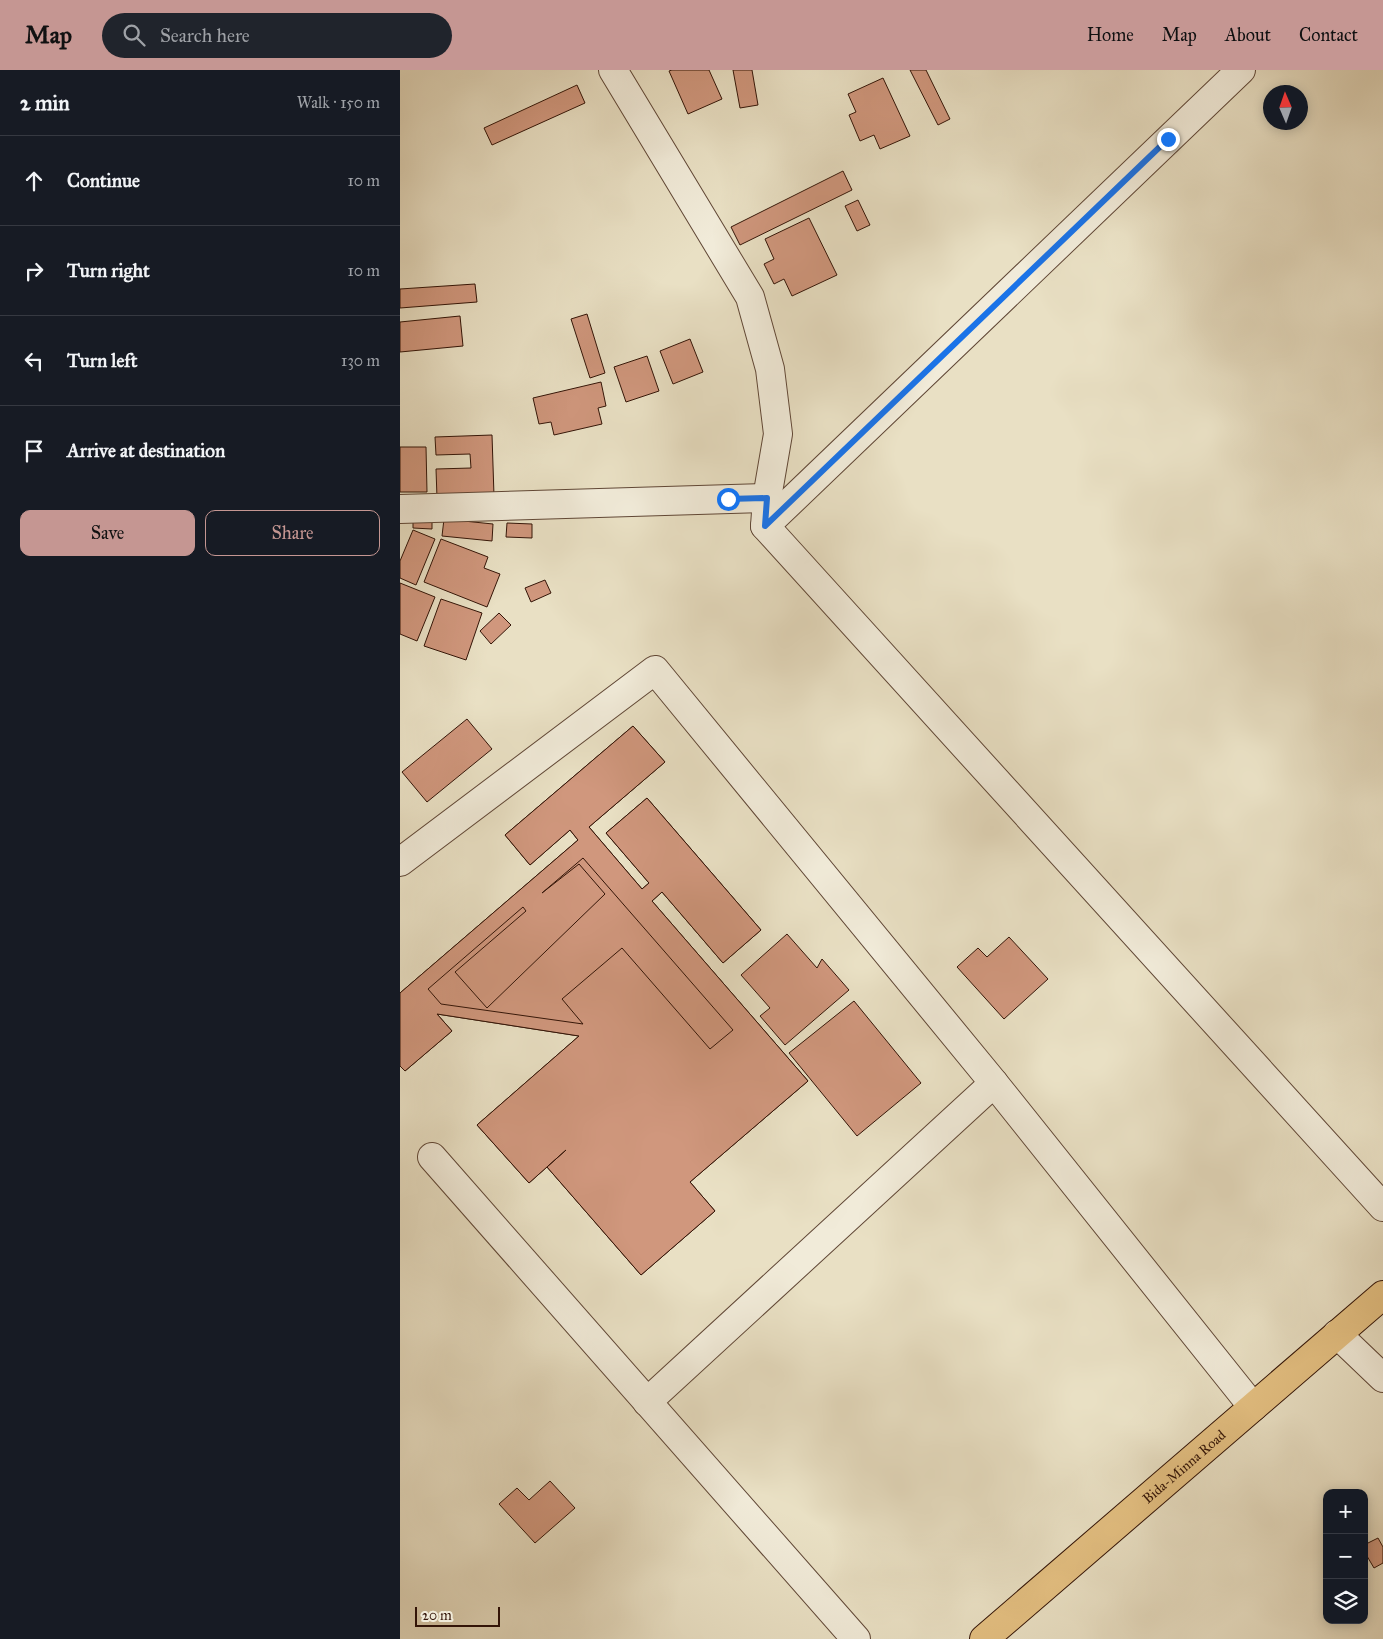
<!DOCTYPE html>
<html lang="en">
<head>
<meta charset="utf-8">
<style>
  :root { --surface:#171b24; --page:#20242c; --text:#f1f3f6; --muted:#9ea1a6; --line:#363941; --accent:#c59692 }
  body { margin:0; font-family:"IM FELL Great Primer",serif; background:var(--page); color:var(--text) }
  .controls { position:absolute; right:15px; bottom:15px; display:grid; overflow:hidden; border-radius:10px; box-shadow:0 2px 12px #0003 }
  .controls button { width:45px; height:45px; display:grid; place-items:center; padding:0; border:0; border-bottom:1px solid var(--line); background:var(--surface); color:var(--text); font:25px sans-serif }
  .compass { position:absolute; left:863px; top:15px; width:45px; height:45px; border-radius:50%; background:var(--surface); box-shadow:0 2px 12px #0003; rotate:358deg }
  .scale { position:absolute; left:15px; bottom:12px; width:85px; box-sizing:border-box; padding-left:5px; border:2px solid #331407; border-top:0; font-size:14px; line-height:18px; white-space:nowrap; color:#331407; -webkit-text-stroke:4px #f1ebd9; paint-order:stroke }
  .stop { position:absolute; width:15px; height:15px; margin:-11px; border:4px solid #1a73e8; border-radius:50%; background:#fff }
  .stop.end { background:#1a73e8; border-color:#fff; box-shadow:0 1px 5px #0008 }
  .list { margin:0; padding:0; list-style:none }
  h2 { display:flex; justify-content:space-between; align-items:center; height:65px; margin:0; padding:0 20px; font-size:21px }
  h2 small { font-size:16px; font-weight:400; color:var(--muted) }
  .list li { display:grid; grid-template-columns:32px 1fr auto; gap:15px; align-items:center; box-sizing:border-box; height:90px; padding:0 20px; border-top:1px solid var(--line) }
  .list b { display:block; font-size:19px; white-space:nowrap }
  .list em { font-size:16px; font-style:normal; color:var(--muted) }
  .actions { display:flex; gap:10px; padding:15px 20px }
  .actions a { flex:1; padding:11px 0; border:1px solid var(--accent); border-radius:10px; text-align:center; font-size:18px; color:var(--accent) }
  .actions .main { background:var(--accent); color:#111 }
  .icon { flex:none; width:28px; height:28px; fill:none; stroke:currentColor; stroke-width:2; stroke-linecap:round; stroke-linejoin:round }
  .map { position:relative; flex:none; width:983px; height:1569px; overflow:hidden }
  header { display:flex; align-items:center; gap:30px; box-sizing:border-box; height:70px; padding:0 25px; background:var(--accent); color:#111 }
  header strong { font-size:24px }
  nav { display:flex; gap:28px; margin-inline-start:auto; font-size:18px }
  .search { width:350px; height:45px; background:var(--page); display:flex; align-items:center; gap:12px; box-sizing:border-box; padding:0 18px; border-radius:28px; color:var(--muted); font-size:19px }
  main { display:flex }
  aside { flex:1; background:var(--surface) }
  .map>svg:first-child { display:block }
</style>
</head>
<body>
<header>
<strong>Map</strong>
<div class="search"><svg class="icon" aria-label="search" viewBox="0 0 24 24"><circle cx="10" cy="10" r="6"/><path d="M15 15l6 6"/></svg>Search here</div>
<nav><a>Home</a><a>Map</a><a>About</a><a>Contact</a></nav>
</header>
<main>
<aside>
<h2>2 min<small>Walk · 150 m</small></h2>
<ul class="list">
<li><svg class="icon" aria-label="ahead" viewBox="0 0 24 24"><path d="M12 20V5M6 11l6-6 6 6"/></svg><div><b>Continue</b></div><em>10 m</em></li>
<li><svg class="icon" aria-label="right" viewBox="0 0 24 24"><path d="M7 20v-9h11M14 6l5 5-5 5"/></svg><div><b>Turn right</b></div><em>10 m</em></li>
<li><svg class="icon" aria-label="left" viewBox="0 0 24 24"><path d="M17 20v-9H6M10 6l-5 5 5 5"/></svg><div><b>Turn left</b></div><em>130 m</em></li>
<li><svg class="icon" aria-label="arrive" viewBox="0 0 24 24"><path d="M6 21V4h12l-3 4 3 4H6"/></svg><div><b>Arrive at destination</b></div></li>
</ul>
<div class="actions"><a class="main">Save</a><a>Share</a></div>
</aside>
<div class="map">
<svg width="983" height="1569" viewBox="0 0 983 1569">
  <rect width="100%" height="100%" fill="#e9e0c4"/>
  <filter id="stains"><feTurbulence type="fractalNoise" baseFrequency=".004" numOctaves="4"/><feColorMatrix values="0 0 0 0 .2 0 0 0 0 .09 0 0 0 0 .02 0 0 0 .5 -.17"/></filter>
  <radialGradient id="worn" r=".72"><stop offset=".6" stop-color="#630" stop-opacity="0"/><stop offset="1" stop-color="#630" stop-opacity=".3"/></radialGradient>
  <g fill="#d0977d" stroke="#331407" fill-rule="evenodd">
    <polygon points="272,0 309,0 322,29 288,44 269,1"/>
    <polygon points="333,0 352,0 358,35 340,38"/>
    <polygon points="510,0 526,0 550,49 538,55"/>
    <polygon points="483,8 510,66 480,79 474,65 460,71 449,45 456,42 448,24"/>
    <polygon points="177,15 185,33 92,75 84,58"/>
    <polygon points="443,101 452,120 340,175 331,157"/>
    <polygon points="458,130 470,155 457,161 445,136"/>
    <polygon points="409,148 437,205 392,226 384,209 374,214 364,194 374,189 365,169"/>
    <polygon points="75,214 77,232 0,238 0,219"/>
    <polygon points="187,244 205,303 190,308 171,249"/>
    <polygon points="60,246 63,276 0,282 0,252"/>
    <polygon points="290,269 303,302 273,314 260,281"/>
    <polygon points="247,286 259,321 226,332 214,297"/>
    <polygon points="201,312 206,336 198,338 202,354 154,365 151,352 139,354 133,328"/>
    <polygon points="92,365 94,426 37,428 36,399 71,398 70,384 36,385 35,367"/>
    <polygon points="0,377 26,377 27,422 0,422"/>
    <polygon points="44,449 93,454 92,471 42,466"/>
    <polygon points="13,450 32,451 32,459 13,458"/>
    <polygon points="107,453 132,454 132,468 106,467"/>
    <polygon points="13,460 35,469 16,515 0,508 0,491"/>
    <polygon points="41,469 88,487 84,498 100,504 87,537 24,512"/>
    <polygon points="145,510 151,523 131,532 125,518"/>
    <polygon points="0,513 35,527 17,571 0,564"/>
    <polygon points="41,529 82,543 66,590 24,576"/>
    <polygon points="99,543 111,555 91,574 80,561"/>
    <polygon points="67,649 92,679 27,732 2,702"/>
    <path d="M233,656L265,692L189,757L242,819L249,813L206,763L247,728L361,860L323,893L262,822L252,831L408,1011L290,1112L315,1141L241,1205L147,1097L166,1080L129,1113L77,1055L179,966L37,944L52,961L5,1001L0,996V923L178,770L170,760L130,795L105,765ZM183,788L333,960L310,979L222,878L162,929L183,954L41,934L28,919L123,837L126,841L55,902L87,938L205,824L179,794L142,823Z"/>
    <polygon points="233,656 265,692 189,757 242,819 249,813 206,763 247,728 361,860 323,893 262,822 252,831 408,1011 290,1112 315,1141 241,1205 147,1097 166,1080 129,1113 77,1055 179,966 37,944 52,961 5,1001 0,996 0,923 178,770 170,760 130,795 105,765"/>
    <polygon points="183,788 333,960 310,979 222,878 162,929 183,954 41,934 28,919 123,837 126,841 55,902 87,938 205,824 179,794 142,823"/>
    <polygon points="387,864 417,898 422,889 449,920 385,975 360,946 370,938 341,905"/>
    <polygon points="609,867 648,909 604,949 557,897 578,878 587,887"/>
    <polygon points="454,931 521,1013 457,1066 389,983"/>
    <polygon points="150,1411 175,1438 135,1473 99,1434 117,1418 129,1430"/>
    <polygon points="978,1468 983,1477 983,1493 974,1498 964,1481 964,1475"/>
  </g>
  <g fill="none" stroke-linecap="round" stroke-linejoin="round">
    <g stroke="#604736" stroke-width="30">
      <g id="minor">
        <polyline points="213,0 350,227 370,299 378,364 367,428 365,456"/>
        <polyline points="841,0 365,456 983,1137"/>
        <polyline points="0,439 367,428"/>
        <polyline points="0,792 255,600 594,1013"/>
        <polyline points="32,1087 456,1569"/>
        <polyline points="937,1264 983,1308"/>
        <polyline points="247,1332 594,1013 853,1337"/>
      </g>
    </g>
    <g stroke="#331407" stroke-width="30">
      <g id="major">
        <path id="s1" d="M584,1569L983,1225"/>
      </g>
    </g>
    <use href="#minor" stroke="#f1ebd9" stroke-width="28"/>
    <use href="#major" stroke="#e4c082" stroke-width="28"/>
  </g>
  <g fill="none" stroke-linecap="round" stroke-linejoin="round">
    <polyline stroke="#1a73e8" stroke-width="6" points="328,429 367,428 365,456 768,69"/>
  </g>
  <g text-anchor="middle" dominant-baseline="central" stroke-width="4" stroke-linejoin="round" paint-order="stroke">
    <g font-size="14" fill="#331407" stroke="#f1ebd9">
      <text stroke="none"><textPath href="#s1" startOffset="264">Bida-Minna Road</textPath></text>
    </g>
  </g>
  <rect width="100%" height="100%" filter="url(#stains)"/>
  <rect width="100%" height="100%" fill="url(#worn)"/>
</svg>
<div class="controls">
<button>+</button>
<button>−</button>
<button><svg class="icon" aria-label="layers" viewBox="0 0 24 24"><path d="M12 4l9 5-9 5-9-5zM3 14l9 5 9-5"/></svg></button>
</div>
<svg class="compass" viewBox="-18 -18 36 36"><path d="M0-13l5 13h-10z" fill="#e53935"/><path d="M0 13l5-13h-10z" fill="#9ea1a6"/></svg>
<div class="scale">20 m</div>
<div class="stop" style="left:328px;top:429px"></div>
<div class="stop end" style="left:768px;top:69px"></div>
</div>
</main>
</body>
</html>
